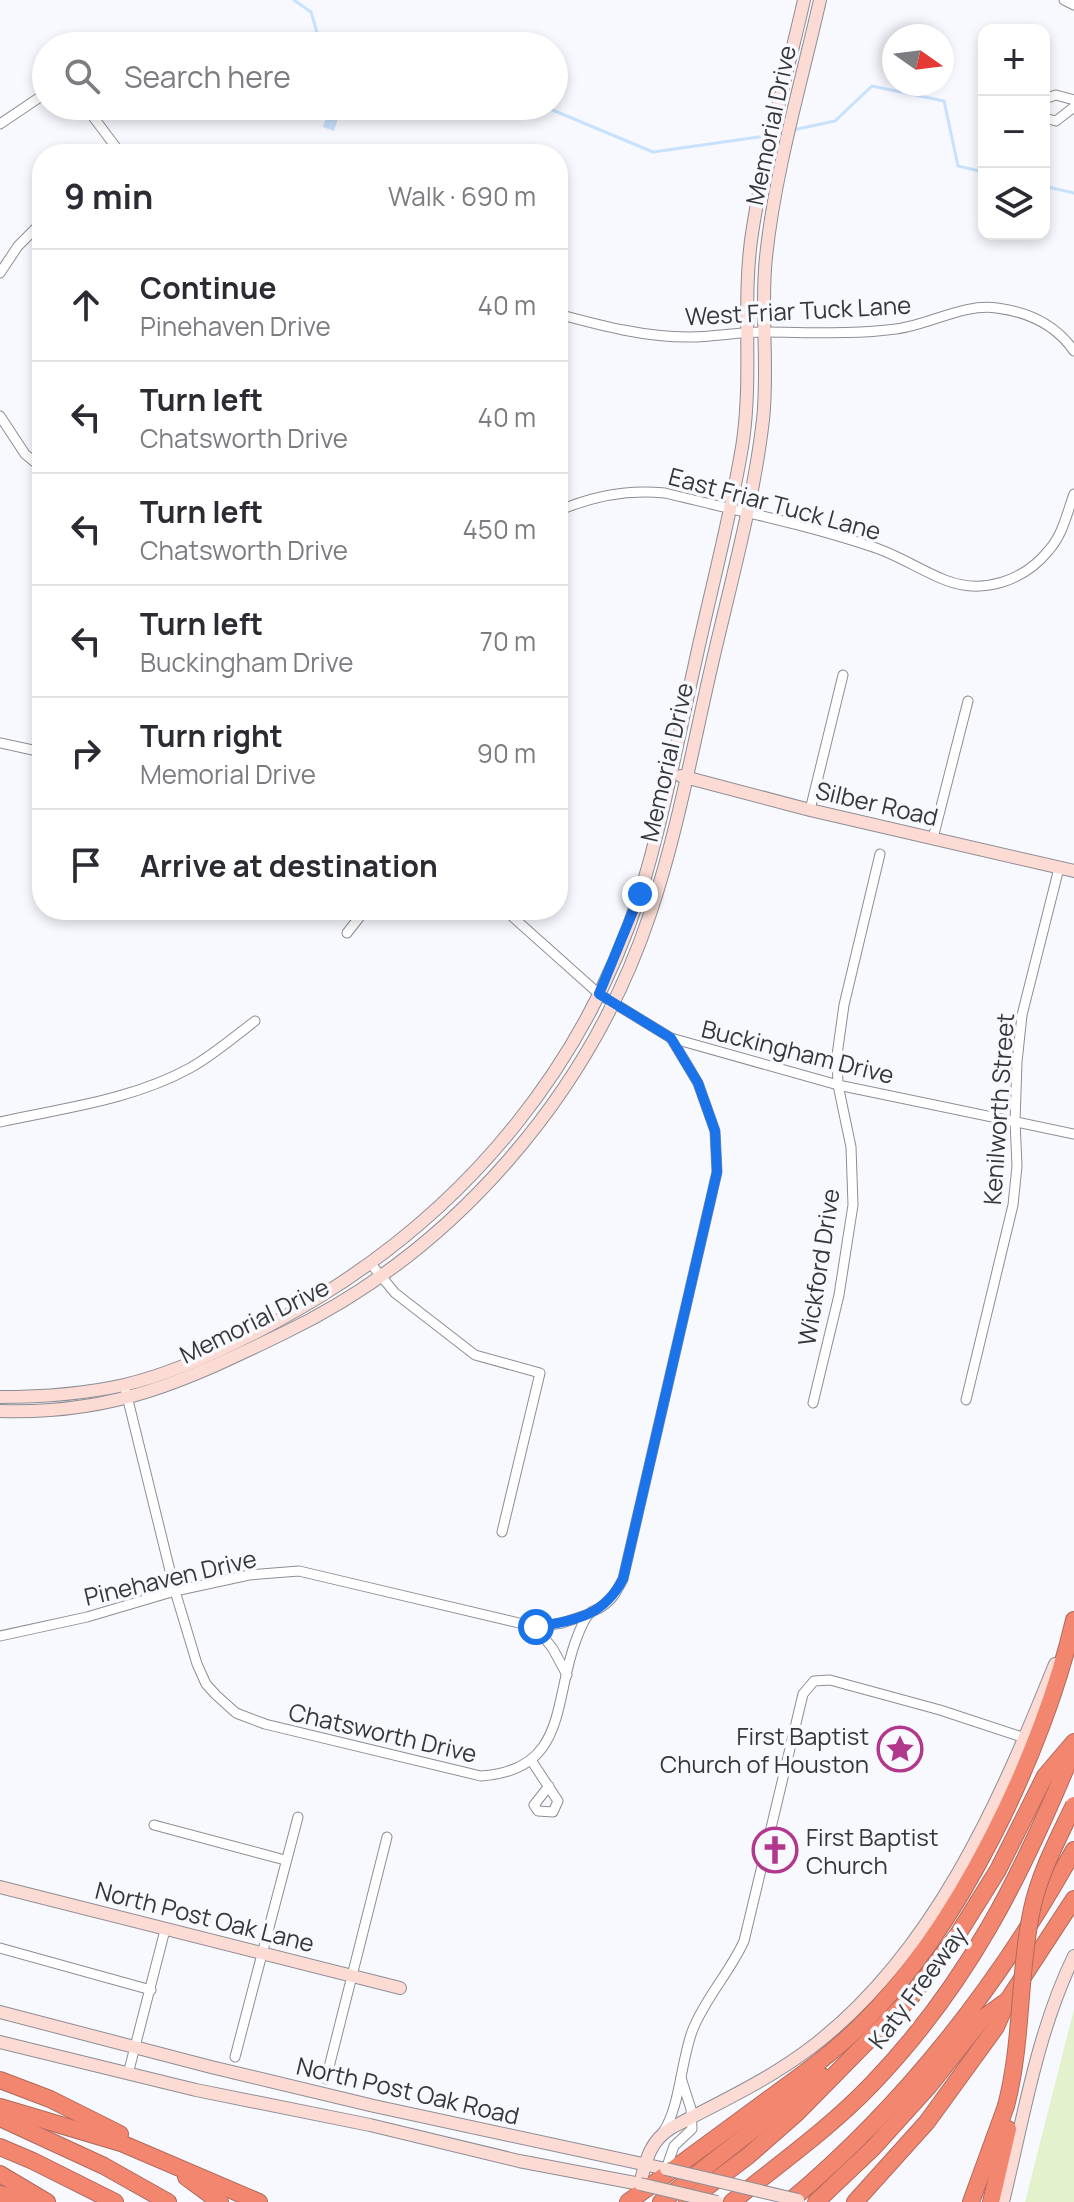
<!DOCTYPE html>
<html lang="en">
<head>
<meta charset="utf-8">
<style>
  :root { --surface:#fff; --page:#f7f7f7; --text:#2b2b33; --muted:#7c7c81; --line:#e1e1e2 }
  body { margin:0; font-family:Manrope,sans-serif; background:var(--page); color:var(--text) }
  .controls { position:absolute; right:24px; top:24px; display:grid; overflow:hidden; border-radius:16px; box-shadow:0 4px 12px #0003 }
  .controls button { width:72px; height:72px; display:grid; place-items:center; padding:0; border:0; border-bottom:2px solid var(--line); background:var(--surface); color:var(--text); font:40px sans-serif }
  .compass { position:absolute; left:882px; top:24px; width:72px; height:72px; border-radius:50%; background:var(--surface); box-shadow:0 4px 12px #0003; rotate:104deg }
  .stop { position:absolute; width:24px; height:24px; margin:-18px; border:6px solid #1a73e8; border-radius:50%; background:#fff }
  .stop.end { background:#1a73e8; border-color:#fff; box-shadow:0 2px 8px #0008 }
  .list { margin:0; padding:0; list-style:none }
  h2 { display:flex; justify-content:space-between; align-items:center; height:104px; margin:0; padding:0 32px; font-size:34px }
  h2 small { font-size:26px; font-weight:400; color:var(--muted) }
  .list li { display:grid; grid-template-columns:52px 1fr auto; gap:24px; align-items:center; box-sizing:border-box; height:112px; padding:0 32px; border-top:2px solid var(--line) }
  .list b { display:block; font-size:30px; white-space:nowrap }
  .list p { margin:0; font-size:26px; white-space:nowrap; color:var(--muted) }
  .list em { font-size:26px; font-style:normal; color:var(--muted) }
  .icon { flex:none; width:44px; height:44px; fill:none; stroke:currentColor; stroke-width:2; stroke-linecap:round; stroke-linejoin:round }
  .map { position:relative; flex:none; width:1074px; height:2202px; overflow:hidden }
  .search { position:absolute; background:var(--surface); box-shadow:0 4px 12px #0003; left:32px; top:32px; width:536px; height:88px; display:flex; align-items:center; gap:20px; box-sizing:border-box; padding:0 28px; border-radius:44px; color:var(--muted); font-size:30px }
  .panel { position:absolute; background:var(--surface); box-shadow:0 4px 12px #0003; left:32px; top:144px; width:536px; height:776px; border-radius:32px }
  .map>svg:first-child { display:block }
</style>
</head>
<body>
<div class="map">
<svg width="1074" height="2202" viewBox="0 0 1074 2202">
  <rect width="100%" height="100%" fill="#f8f9fe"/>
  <polygon fill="#e3f2cc" points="1074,2009 1074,2202 1025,2202"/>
  <polygon fill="#c8e2fe" points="330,106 342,106 334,131 323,127"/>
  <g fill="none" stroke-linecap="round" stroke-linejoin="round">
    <g stroke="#c8e2fe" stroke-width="3">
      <polyline points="294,0 311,12 321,46 399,40 412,46"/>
      <polyline points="543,106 653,152 766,136"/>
      <polyline points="793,130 835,121 872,86 944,101 958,166 984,172"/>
      <polyline points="1044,186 1074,193"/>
    </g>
    <g stroke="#8d8e95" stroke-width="11">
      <g id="street">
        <polyline points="1064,0 1074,5"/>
        <polyline points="1044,99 1056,95 1074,100"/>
        <polyline points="85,106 121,154"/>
        <polyline points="1044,118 1056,121 1074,107"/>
        <polyline points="0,124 46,93"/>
        <polyline points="0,273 18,246 42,222"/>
        <path d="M558,314C602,326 644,337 689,337C714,337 738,332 762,332C807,332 852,335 896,329C929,325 964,303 997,308C1028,312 1056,325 1074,351"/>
        <polyline points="0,416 25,454 42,468"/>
        <path d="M558,511C592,496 628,489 665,493C734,510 805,524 873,547C898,555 920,570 945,580C983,595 1024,581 1049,550C1063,534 1067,513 1074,494"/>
        <polyline points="0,743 42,752"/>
        <polyline points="810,810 843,675"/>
        <polyline points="933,838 968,701"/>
        <polyline points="505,910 599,994 671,1038 838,1085 1074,1134"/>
        <polyline points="347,933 365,910"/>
        <path d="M0,1122C63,1108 132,1100 190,1068C212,1056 234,1037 255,1021"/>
        <polyline points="371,1264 395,1293 475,1355 540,1373 502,1532"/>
        <path d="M126,1392L175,1591L197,1664L206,1684L216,1695L236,1713L265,1724L481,1776C568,1770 553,1701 576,1640C579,1632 584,1618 590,1613C593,1610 598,1610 601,1607C613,1600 617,1590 623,1579L717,1172L715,1131L698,1083L671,1038"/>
        <polyline points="966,1400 1013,1205 1017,1166 1015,1121 1017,1062 1022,1015 1059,868"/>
        <polyline points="813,1403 839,1295 853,1205 851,1147 838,1085 837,1055 844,1005 880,854"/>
        <polyline points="536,1627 553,1649 567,1675"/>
        <polyline points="0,1636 87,1617 175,1591 249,1575 299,1571 536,1627 562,1623 589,1614"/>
        <polyline points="531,1760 558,1801 553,1812 538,1811 534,1805 549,1786"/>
        <polyline points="154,1825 285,1860"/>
        <polyline points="0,1948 151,1990"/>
        <polyline points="235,2057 298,1817"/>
        <polyline points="128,2074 165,1930"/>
        <polyline points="326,2079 387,1837"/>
        <path d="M663,2132C680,2108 681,2059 693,2029C706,1997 730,1972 744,1941L803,1694L814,1681L830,1680L940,1710L1025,1738"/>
        <polyline points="666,2169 674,2146 692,2129 691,2109 681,2078"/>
      </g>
    </g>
    <g stroke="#8d8e95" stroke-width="14">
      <g id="secondary">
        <polyline points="681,776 810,810 1074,871"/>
        <path d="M0,1397C41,1397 84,1394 124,1385C189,1370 262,1331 319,1297C471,1204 585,1064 640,894C663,820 677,743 694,668C710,592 731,517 743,441C753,370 741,297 753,227C765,151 787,75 804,0"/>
        <path d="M0,1411C113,1415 185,1381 284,1333C455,1251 590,1093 650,914C676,837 691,756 709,677C728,592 753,506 763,420C769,366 760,311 766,257C775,171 801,84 820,0"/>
        <polyline points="0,1887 400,1988"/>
        <polyline points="0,2012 211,2067 374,2106 666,2169"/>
        <path d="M0,2042L196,2090L370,2125L519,2161L640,2184C646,2161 649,2142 671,2128C720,2102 769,2080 813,2046C934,1953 999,1803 1055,1664"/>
        <path d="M1003,2202C1023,2120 1037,2032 1074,1956"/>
      </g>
    </g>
    <g stroke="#b16a5c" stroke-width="18">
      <g id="highway">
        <polyline points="0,2080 50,2099 120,2134"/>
        <polyline points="0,2107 121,2143 259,2202"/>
        <polyline points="0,2118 104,2166 168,2202"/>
        <polyline points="0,2147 33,2161 115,2202"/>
        <polyline points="0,2174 47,2202"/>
        <polyline points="186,2177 220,2202"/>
        <polyline points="0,2194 27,2202"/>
        <path d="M628,2202C674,2169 720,2135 766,2101C799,2077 832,2054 861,2025C959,1929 1043,1753 1074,1620"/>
        <polyline points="661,2202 822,2076"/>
        <polyline points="687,2202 748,2156 797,2113 912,1996 958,1934 998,1870 1045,1776 1074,1742"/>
        <path d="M732,2202C779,2164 830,2128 872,2084C968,1984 1021,1877 1073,1751"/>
        <path d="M789,2202C906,2104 1000,1983 1074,1850"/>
        <polyline points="816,2202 873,2148 929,2086 983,2018 1008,2000 1074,1899"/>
        <polyline points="855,2202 927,2122 996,2027 1007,2002"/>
        <polyline points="971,2202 1006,2106"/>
        <polyline points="991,2202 1008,2129"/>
      </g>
    </g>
    <use href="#street" stroke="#fff" stroke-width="9"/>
    <use href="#secondary" stroke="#fbdbd4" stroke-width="12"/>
    <use href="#highway" stroke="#f3866f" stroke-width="16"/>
    <g stroke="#8d8e95" stroke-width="14" stroke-linecap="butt">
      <g id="secondary-bridge">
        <polyline points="666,2169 798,2200"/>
        <polyline points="640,2184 717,2202"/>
      </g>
    </g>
    <g stroke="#b16a5c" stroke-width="18" stroke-linecap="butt">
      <path id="highway-bridge" d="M1006,2106C1023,2041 1018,1974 1032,1909C1040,1872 1058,1839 1074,1805"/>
    </g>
    <use href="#secondary-bridge" stroke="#fbdbd4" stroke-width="12"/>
    <use href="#highway-bridge" stroke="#f3866f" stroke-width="16"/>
  </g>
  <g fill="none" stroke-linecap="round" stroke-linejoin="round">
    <path stroke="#1a73e8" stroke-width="10" d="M536,1627C575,1620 603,1617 623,1579L717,1172L715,1131L698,1083L671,1038L599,994L640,894"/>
  </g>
  <defs>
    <g id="sight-ring" transform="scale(2.3)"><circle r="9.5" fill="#f8f9fe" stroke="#b1388d" stroke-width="1.5"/><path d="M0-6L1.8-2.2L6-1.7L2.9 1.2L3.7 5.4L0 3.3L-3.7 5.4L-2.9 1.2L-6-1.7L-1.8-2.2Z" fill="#b1388d"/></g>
    <g id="church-ring" transform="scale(2.3)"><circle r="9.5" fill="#f8f9fe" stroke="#b1388d" stroke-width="1.5"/><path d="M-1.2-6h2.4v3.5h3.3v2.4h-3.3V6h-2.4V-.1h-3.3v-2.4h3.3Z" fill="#b1388d"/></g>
  </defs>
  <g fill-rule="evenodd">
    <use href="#sight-ring" x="900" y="1749"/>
    <use href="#church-ring" x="775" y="1850"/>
  </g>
  <g text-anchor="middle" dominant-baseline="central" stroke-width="7" stroke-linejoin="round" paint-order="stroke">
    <g font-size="24" fill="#36373a" stroke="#f8f9fe">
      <text transform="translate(770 125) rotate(-78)">Memorial Drive</text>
      <text transform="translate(798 310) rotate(-3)">West Friar Tuck Lane</text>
      <text transform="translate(775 503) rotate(15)">East Friar Tuck Lane</text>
      <text transform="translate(666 762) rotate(-77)">Memorial Drive</text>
      <text transform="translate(877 803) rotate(13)">Silber Road</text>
      <text transform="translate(798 1051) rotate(14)">Buckingham Drive</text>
      <text transform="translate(998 1109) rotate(-86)">Kenilworth Street</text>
      <text transform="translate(818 1267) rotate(-81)">Wickford Drive</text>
      <text transform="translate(254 1320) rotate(-26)">Memorial Drive</text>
      <text transform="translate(170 1577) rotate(-13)">Pinehaven Drive</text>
      <text transform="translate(383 1732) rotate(13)">Chatsworth Drive</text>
      <text transform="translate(205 1916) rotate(14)">North Post Oak Lane</text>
      <text transform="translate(917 1987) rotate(-53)">Katy Freeway</text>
      <text transform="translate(408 2090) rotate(13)">North Post Oak Road</text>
    </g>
    <g font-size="24" fill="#36373a" stroke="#f8f9fe" text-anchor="end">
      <text x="869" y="1735">First Baptist<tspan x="869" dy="28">Church of Houston</tspan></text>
      <text x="806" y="1836" text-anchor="start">First Baptist<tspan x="806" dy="28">Church</tspan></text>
    </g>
  </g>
</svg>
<div class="controls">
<button>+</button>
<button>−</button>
<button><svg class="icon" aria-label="layers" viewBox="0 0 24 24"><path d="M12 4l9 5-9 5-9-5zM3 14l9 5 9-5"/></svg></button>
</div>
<svg class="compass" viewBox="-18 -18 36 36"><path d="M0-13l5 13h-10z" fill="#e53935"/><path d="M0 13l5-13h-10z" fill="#7c7c81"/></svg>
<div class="stop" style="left:536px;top:1627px"></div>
<div class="stop end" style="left:640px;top:894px"></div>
<div class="search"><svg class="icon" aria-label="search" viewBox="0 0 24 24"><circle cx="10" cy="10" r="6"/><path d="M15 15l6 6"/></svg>Search here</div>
<section class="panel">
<h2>9 min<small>Walk · 690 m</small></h2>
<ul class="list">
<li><svg class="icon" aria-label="ahead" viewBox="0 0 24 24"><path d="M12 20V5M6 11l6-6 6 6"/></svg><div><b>Continue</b><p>Pinehaven Drive</p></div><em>40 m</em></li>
<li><svg class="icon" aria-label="left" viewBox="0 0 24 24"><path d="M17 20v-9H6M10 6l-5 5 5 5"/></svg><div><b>Turn left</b><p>Chatsworth Drive</p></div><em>40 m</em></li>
<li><svg class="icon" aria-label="left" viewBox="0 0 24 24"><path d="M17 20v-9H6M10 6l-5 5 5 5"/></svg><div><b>Turn left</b><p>Chatsworth Drive</p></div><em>450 m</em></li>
<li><svg class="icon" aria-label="left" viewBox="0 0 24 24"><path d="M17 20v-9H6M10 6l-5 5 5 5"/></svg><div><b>Turn left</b><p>Buckingham Drive</p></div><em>70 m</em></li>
<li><svg class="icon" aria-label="right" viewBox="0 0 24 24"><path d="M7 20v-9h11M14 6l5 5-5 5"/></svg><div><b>Turn right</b><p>Memorial Drive</p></div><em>90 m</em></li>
<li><svg class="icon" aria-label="arrive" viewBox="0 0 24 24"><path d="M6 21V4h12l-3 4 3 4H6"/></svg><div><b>Arrive at destination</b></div></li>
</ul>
</section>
</div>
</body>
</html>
